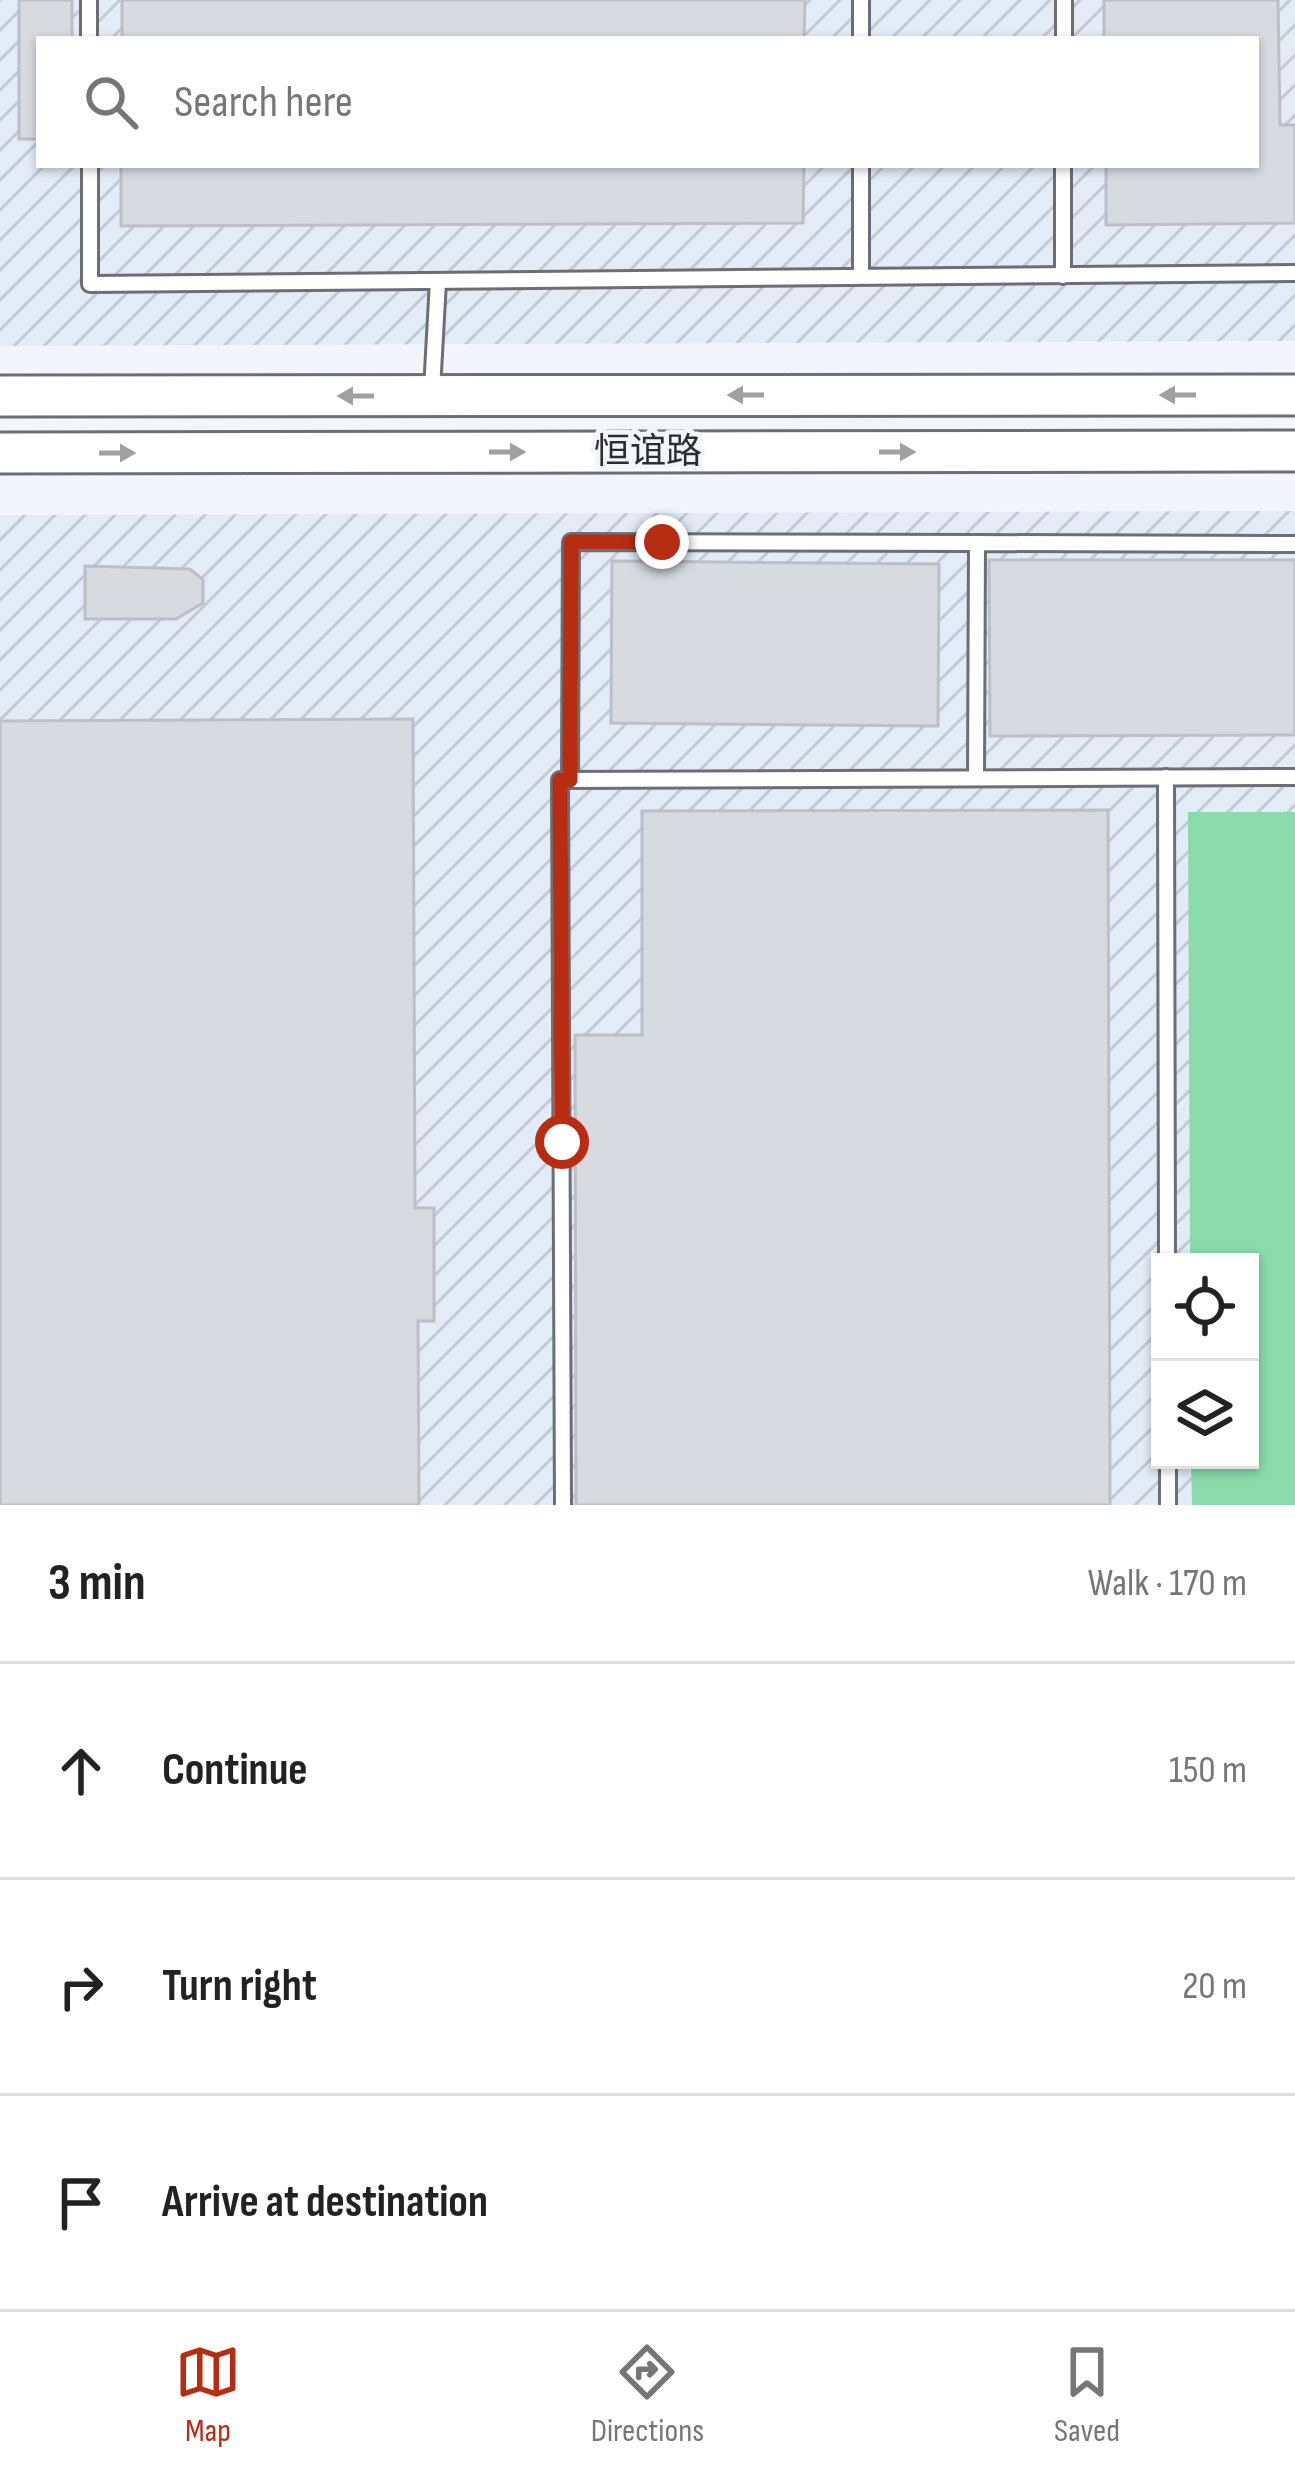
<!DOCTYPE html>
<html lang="en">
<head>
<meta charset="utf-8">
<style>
  :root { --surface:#fff; --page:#f6f6f6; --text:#222; --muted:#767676; --line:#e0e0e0; --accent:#b82d11 }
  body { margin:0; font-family:"Sofia Sans Condensed","Noto Sans SC",sans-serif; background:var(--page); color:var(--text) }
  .controls { position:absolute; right:36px; bottom:36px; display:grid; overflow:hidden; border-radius:0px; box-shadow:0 3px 9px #0004 }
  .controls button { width:108px; height:108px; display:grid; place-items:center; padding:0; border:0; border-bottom:3px solid var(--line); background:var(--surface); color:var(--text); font:60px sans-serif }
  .stop { position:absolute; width:36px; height:36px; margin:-27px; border:9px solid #b82d11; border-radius:50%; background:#fff }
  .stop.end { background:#b82d11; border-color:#fff; box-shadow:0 3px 12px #0008 }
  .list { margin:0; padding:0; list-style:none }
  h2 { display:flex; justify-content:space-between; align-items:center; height:156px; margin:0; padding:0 48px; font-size:51px }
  h2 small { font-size:39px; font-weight:400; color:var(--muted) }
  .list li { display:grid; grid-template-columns:78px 1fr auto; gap:36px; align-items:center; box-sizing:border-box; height:216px; padding:0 48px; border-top:3px solid var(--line) }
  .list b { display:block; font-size:45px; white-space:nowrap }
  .list em { font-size:39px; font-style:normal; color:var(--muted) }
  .icon { flex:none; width:66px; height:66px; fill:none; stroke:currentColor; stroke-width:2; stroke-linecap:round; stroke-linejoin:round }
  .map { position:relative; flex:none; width:1295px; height:1505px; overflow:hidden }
  .search { position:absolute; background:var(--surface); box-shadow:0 3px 9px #0004; left:36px; right:36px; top:36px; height:132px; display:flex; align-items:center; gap:30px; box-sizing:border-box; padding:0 42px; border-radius:0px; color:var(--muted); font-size:45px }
  .sheet { height:804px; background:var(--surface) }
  nav { display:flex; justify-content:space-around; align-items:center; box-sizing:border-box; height:168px; border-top:3px solid var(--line); background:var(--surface); font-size:33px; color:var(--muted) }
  nav a { display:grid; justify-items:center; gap:6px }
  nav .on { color:var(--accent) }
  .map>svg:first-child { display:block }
</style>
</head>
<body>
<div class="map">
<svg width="1295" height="1505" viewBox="0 0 1295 1505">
  <defs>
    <pattern id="industrial-furrows" width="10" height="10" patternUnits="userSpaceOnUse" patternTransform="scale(3)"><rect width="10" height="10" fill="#e3ebf7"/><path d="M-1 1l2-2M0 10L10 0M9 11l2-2" fill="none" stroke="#c3cad4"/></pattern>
  </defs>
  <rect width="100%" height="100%" fill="#f2f6fc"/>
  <g fill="url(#industrial-furrows)" fill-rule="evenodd">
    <path d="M0,0H1295V341L0,346ZM39,39H1256V165H39Z"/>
    <path d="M1295,511V1505H0V515ZM1160,1262H1250V1460H1160Z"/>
  </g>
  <polygon fill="#8adaab" points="1188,812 1295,812 1295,1505 1192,1505 1191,1460 1250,1460 1250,1262 1190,1262"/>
  <g fill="#d7dbe0" stroke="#bcc0c5" stroke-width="3">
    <polygon points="19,0 72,0 72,39 39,39 39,139 19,139"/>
    <polygon points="122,0 805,0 804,39 122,39"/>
    <polygon points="1104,0 1278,0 1280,125 1295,125 1295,223 1106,225 1106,165 1256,165 1256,39 1104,39"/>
    <polygon points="121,165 804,165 803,223 121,226"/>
    <polygon points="989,560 1295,560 1295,735 990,736"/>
    <polygon points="612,561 939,564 938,726 611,723"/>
    <polygon points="85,566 190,569 203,580 203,603 176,619 85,619"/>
    <polygon points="413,719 415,1208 434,1208 434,1321 418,1321 419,1505 0,1505 0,721"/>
    <polygon points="1108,810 1110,1505 576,1505 575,1035 642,1035 642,811"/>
  </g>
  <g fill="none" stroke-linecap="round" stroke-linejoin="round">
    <g stroke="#6b6e73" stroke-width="20">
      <g id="lane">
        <polyline points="89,0 89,39"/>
        <polyline points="861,0 861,39"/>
        <polyline points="1064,39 1064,0"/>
        <polyline points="90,165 90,284 1295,273"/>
        <polyline points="861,165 861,274"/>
        <polyline points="1063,276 1063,165"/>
        <polyline points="432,390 438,281"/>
        <polyline points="1166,777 1167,1262"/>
        <polyline points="976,778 977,543 1295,544"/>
        <polyline points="570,780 571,542 977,543"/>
        <polyline points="1168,1460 1168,1505"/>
        <polyline points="563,1505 560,780 1295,777"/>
      </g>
    </g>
    <g stroke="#6b6e73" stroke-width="45">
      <g id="secondary">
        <polyline points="0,396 1295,395"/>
        <polyline points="0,453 1295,451"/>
      </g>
    </g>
    <use href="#lane" stroke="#fff" stroke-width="14"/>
    <use href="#secondary" stroke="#fff" stroke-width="39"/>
  </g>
  <defs><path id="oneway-solid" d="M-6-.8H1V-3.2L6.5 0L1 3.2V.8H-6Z" transform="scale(3)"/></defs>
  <g fill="#a0a0a2">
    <use href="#oneway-solid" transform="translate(746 395) rotate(180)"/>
    <use href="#oneway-solid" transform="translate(1178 395) rotate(180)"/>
    <use href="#oneway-solid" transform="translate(356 396) rotate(180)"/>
    <use href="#oneway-solid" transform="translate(507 452)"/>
    <use href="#oneway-solid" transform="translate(897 452)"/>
    <use href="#oneway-solid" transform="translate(117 453)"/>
  </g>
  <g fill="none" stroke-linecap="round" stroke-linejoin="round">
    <polyline stroke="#b82d11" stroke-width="15" points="562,1142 560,780 570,780 571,542 662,542"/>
  </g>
  <g text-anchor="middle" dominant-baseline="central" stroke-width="10" stroke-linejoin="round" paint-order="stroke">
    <g font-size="36" fill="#2c2d30" stroke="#f2f6fc">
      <text x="648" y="452">恒谊路</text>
    </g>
  </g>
</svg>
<div class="controls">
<button><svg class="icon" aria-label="locate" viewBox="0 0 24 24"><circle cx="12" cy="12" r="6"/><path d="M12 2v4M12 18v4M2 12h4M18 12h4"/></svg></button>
<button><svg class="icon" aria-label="layers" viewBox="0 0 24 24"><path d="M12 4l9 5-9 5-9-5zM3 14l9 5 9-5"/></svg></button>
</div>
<div class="stop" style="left:562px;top:1142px"></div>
<div class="stop end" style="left:662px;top:542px"></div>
<div class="search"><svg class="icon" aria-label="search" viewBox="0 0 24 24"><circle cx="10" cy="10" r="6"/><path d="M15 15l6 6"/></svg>Search here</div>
</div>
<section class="sheet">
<h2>3 min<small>Walk · 170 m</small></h2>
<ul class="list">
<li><svg class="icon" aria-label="ahead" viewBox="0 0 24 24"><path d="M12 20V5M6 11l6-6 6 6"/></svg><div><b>Continue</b></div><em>150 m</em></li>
<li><svg class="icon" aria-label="right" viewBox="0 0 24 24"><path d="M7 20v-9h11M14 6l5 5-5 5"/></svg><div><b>Turn right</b></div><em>20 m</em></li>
<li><svg class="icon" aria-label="arrive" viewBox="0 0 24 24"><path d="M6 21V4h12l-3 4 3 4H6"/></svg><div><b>Arrive at destination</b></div></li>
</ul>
</section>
<nav>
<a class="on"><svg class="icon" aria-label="map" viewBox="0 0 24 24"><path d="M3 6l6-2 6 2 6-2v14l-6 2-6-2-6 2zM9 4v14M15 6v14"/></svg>Map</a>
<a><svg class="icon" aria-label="directions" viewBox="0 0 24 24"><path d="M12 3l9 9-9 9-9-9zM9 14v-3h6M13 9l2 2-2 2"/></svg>Directions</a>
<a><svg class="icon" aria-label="saved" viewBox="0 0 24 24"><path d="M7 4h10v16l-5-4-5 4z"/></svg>Saved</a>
</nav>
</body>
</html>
